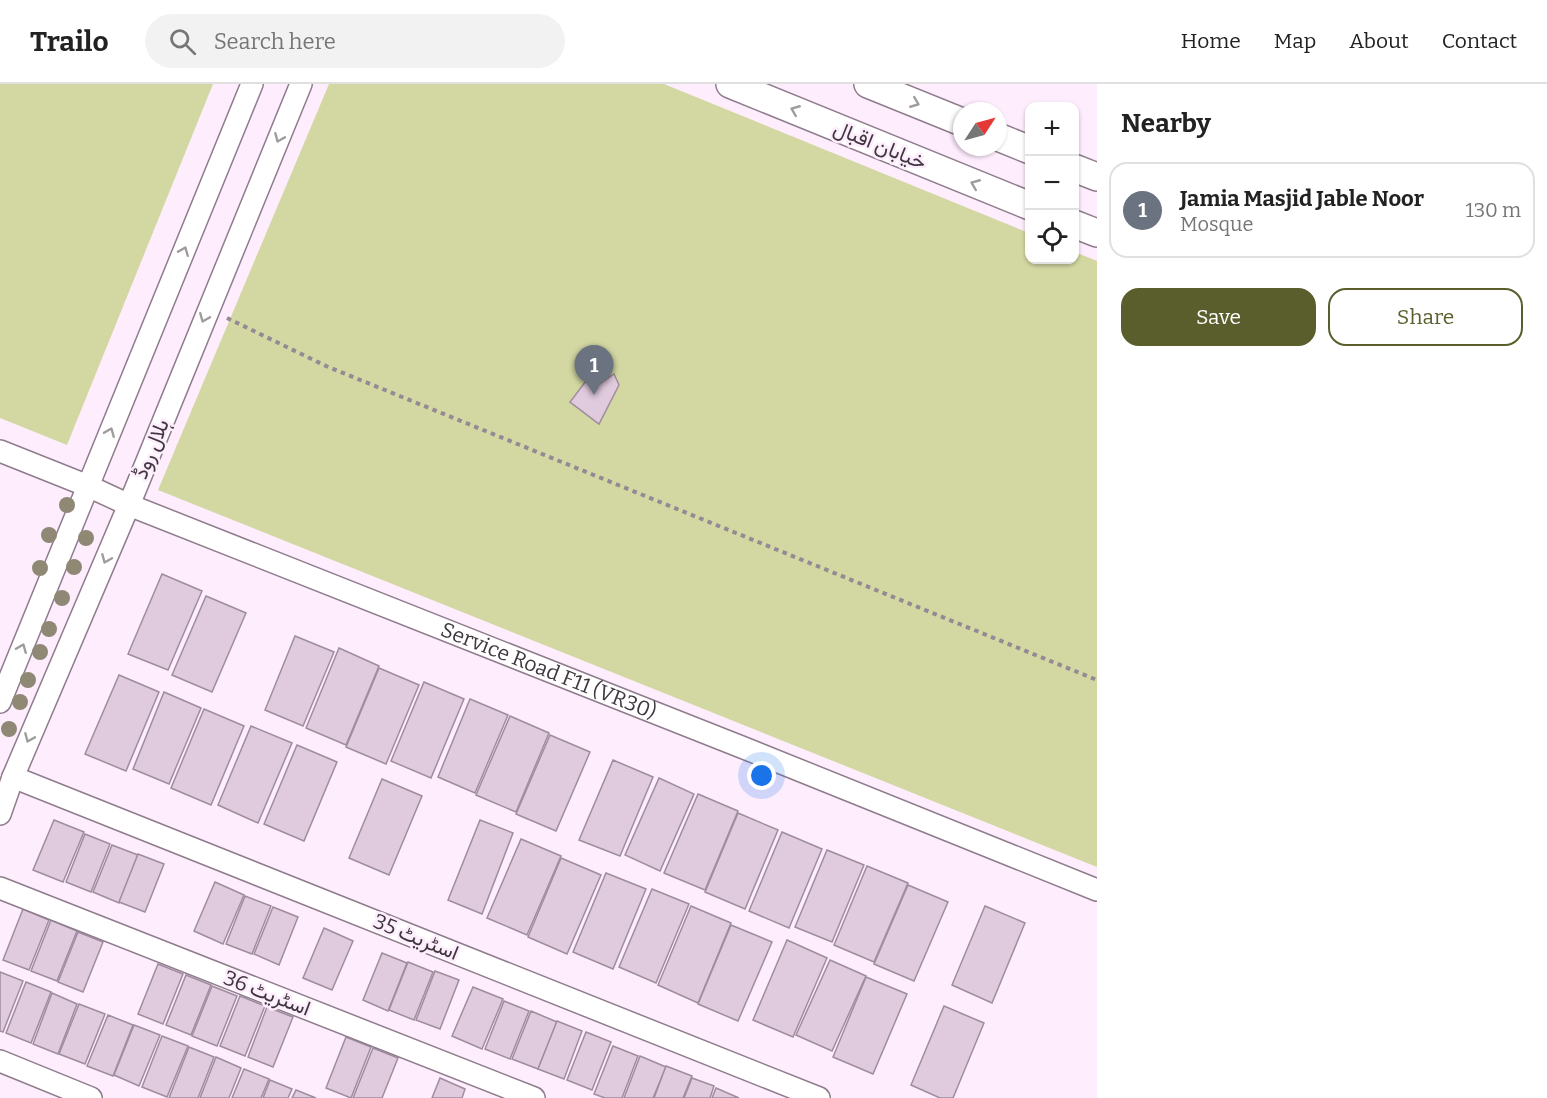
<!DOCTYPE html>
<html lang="en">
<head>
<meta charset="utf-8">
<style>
  :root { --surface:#fff; --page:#f2f2f2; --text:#222; --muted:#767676; --line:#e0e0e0; --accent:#5a5e2c }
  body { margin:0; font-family:Bitter,Vazirmatn,serif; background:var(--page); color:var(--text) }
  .controls { position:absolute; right:18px; top:18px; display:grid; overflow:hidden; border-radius:12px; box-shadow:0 2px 4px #0004 }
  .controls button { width:54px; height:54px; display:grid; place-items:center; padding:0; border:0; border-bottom:2px solid var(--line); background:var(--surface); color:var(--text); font:30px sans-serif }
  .compass { position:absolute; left:953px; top:18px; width:54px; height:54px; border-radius:50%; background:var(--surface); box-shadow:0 2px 4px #0004; rotate:54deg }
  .you { position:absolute; left:762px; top:692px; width:21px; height:21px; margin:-15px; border:4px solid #fff; border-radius:50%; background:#1a73e8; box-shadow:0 0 0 9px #1a73e833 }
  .badge { display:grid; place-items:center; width:39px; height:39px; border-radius:50%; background:var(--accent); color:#fff; font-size:20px; font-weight:700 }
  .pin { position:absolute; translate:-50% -50px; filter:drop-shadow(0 2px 3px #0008) }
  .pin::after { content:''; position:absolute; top:32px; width:21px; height:18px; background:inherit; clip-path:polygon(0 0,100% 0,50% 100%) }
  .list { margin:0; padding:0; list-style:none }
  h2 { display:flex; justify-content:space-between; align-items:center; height:78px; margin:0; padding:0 24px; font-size:26px }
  h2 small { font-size:20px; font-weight:400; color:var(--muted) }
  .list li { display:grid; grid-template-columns:39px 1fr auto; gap:18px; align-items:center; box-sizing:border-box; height:96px; margin:0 12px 12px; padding:0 12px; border:2px solid var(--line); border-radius:18px }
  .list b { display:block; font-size:22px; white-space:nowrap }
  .list p { margin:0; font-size:20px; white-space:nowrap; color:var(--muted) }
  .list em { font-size:20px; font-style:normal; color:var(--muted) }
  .actions { display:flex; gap:12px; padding:18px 24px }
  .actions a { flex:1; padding:14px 0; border:2px solid var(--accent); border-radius:18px; text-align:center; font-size:21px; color:var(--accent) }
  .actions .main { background:var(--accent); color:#fff }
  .icon { flex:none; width:33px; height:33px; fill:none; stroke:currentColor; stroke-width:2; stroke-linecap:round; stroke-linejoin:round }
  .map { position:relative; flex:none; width:1097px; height:1014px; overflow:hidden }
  header { display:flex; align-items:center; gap:36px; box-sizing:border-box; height:84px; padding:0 30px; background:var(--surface); border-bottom:2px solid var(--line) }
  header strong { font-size:28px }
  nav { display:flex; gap:33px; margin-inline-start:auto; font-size:21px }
  .search { width:420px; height:54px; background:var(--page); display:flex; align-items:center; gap:15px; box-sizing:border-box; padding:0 21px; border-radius:33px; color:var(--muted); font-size:22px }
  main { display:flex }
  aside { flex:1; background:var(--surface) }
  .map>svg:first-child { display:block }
</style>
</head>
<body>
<header>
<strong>Trailo</strong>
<div class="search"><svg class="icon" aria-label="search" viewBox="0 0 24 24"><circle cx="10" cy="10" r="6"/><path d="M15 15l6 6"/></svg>Search here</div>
<nav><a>Home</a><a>Map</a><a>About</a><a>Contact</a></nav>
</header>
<main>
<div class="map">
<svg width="1097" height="1014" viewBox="0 0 1097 1014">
  <rect width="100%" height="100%" fill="#feedfd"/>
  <g fill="#d3d8a3">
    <polygon points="0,0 213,0 67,361 0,334"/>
    <polygon points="329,0 664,0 1029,149 1030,176 1074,176 1075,168 1097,177 1097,783 158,406"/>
  </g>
  <g fill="#e0cbde" stroke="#9f8c9e" stroke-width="1.5">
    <polygon points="614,290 619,301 599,340 570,318 586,297 592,305"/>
    <polygon points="162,490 202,507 168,586 128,570"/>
    <polygon points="206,512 246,529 212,608 172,591"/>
    <polygon points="295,552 334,568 303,642 265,626"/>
    <polygon points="339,564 379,582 346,661 306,644"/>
    <polygon points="379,584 419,601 386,680 346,663"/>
    <polygon points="119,591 159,608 126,687 85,670"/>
    <polygon points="424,598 464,615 431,694 391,677"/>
    <polygon points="164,608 201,624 169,700 133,685"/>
    <polygon points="470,615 508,631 475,709 438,693"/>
    <polygon points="204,625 244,642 211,721 171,704"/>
    <polygon points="510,632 549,649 516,728 476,711"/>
    <polygon points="251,642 292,659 258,739 218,721"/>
    <polygon points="550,651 590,668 556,747 516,730"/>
    <polygon points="297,661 337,678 304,757 264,740"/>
    <polygon points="613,676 653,693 620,772 579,756"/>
    <polygon points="659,694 694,710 660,787 625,771"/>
    <polygon points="382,695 422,712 389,791 349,774"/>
    <polygon points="698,710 738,727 705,806 664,789"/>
    <polygon points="738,729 778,746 745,825 705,808"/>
    <polygon points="54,736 84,748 63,798 33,786"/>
    <polygon points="480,736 513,749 482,830 448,816"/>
    <polygon points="782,748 822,765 789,844 749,827"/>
    <polygon points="85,750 110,760 91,808 66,798"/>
    <polygon points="521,755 561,772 527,851 487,834"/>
    <polygon points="112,761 138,771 119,819 93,808"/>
    <polygon points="827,766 864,781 832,858 795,843"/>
    <polygon points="138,770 164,780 145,828 119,818"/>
    <polygon points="561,774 601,791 567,870 528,853"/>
    <polygon points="867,782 908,799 874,878 834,861"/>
    <polygon points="606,789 646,805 613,885 573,868"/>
    <polygon points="215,798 244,811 223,860 194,847"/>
    <polygon points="908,801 948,818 914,897 874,880"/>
    <polygon points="652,805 689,820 656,899 619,883"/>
    <polygon points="245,812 271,822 252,870 226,860"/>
    <polygon points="691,822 731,839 698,919 658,901"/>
    <polygon points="985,822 1025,839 992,919 952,901"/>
    <polygon points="273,823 298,833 279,881 254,870"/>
    <polygon points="23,825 49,836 29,886 3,876"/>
    <polygon points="51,836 77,847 57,897 31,887"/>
    <polygon points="731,841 772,858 738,937 698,920"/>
    <polygon points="324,844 353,857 332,906 303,894"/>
    <polygon points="78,848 103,858 83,908 58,898"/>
    <polygon points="787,856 827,874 793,953 753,936"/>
    <polygon points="382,869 407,879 388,927 363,916"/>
    <polygon points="830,876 866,892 832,967 796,951"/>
    <polygon points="408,878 433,888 414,936 389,926"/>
    <polygon points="158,880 183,890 163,940 138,930"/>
    <polygon points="435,887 459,896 440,945 416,936"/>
    <polygon points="0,888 23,897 3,948 0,947"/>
    <polygon points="186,891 211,901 191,951 166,941"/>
    <polygon points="866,893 907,910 873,990 833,973"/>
    <polygon points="26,898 51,908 31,959 6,949"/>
    <polygon points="212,902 237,912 217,962 192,952"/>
    <polygon points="473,903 503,915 482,965 452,952"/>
    <polygon points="52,909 77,920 58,970 33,960"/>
    <polygon points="240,912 265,922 245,972 220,962"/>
    <polygon points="504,917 529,927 510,975 485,965"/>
    <polygon points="79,920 105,930 85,980 59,970"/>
    <polygon points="944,922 984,939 953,1014 940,1014 911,1001"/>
    <polygon points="267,923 293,933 273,983 248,973"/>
    <polygon points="531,927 557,938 538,985 512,975"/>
    <polygon points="108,931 133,941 113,992 87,982"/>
    <polygon points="557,937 582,947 564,995 538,985"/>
    <polygon points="134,941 160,951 139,1002 114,991"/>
    <polygon points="586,948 611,958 592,1006 567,996"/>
    <polygon points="162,952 188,962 167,1013 142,1003"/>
    <polygon points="346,953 371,963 351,1014 326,1004"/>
    <polygon points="613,962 638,972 622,1014 605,1014 594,1010"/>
    <polygon points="189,963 214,973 198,1014 169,1014"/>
    <polygon points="373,964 398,974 382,1014 353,1014"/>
    <polygon points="640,972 666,983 653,1014 624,1014"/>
    <polygon points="216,973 241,984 229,1014 200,1014"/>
    <polygon points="666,982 692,992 683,1014 654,1014"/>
    <polygon points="244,985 269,995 261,1014 232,1014"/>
    <polygon points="440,994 465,1005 462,1014 432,1014"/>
    <polygon points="692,994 714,1002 710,1014 684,1014"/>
    <polygon points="270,996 292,1005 288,1014 263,1014"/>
    <polygon points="716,1004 739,1014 712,1014"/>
    <polygon points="296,1006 316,1014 292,1014"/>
  </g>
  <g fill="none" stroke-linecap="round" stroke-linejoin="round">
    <g stroke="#8f7c8d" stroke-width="24">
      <g id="minor">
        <path id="s1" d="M0,367L88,402L129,421L744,664L1097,806"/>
        <polyline points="0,618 252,0"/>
        <polyline points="13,693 819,1014"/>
        <polyline points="0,730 13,693 129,421 301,0"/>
        <polyline points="0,804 534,1014"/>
        <polyline points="0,977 91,1014"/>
      </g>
    </g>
    <g stroke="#8f7c8d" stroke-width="30">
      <g id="major">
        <polyline points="730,0 1030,122"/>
        <polyline points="868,0 962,38"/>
        <polyline points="998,53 1030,66"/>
        <polyline points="1074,84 1097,93"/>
        <polyline points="1074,140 1097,149"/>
      </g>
    </g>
    <polyline stroke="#958994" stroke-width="4" stroke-dasharray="4.5 4.5" stroke-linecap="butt" points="227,234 326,282 1097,596"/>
    <use href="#minor" stroke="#fff" stroke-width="21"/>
    <use href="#major" stroke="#fff" stroke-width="27"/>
  </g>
  <g fill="#8e8875">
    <circle cx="67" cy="421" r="8"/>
    <circle cx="49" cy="451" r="8"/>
    <circle cx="86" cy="454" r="8"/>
    <circle cx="74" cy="483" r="8"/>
    <circle cx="40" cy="484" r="8"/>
    <circle cx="62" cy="514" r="8"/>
    <circle cx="49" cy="545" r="8"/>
    <circle cx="40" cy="568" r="8"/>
    <circle cx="28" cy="596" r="8"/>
    <circle cx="20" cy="618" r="8"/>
    <circle cx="9" cy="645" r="8"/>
  </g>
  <defs><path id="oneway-chevron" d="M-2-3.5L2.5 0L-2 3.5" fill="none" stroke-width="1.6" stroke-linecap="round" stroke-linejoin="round" transform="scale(1.5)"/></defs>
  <g stroke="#9f9b9e">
    <use href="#oneway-chevron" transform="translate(915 19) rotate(22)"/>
    <use href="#oneway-chevron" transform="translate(795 26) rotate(-158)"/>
    <use href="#oneway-chevron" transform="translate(279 54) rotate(113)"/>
    <use href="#oneway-chevron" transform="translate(975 100) rotate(-158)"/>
    <use href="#oneway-chevron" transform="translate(184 167) rotate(-68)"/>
    <use href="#oneway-chevron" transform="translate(204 234) rotate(112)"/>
    <use href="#oneway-chevron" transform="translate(110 348) rotate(-68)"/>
    <use href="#oneway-chevron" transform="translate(106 475) rotate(113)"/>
    <use href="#oneway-chevron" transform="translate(22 564) rotate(-68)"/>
    <use href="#oneway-chevron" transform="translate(29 654) rotate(113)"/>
  </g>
  <g text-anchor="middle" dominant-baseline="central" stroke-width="5" stroke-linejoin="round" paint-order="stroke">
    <g font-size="21" fill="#3f373e" stroke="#feedfd">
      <text transform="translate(880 61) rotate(22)">خیابان اقبال</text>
      <text transform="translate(151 365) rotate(-68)">ہلال روڈ</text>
      <text stroke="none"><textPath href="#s1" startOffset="591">Service Road F11 (VR30)</textPath></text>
      <text transform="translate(416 853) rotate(22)">اسٹریٹ 35</text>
      <text transform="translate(267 909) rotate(21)">اسٹریٹ 36</text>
    </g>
  </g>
</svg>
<div class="controls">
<button>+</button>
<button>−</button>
<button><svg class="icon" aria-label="locate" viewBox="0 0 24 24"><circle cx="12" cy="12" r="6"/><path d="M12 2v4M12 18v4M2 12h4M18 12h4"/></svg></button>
</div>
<svg class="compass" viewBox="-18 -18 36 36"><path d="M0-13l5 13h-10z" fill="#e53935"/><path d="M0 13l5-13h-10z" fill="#767676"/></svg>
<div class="you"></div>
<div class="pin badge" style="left:594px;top:311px;background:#6b7280">1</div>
</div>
<aside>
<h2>Nearby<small></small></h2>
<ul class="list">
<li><span class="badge" style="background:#6b7280">1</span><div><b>Jamia Masjid Jable Noor</b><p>Mosque</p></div><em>130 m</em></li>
</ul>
<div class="actions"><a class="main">Save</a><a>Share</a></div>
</aside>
</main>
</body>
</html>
